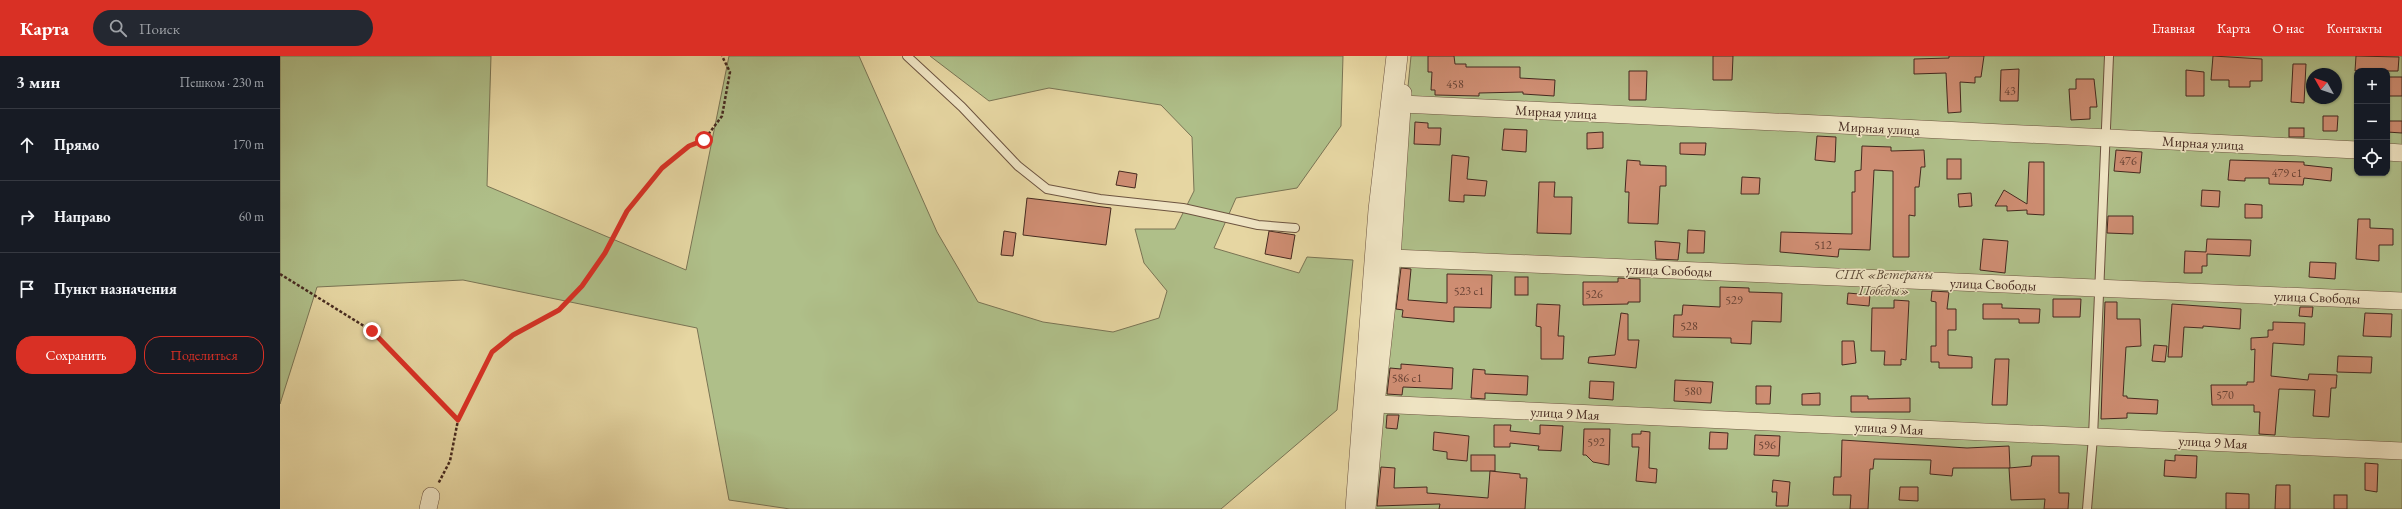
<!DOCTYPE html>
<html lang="ru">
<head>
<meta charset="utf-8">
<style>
  :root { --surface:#171b24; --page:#242831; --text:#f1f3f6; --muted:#9ea1a6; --line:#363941; --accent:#d93025 }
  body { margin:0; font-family:"EB Garamond",serif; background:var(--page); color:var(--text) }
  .controls { position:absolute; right:12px; top:12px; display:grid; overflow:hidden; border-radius:8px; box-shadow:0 1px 3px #0004 }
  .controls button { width:36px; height:36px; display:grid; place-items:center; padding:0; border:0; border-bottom:1px solid var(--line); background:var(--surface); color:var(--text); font:20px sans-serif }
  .compass { position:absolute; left:2026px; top:12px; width:36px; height:36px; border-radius:50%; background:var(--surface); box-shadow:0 1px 3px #0004; rotate:310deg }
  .stop { position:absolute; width:12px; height:12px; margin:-9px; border:3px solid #d93025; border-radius:50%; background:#fff }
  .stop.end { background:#d93025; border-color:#fff; box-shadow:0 1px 4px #0008 }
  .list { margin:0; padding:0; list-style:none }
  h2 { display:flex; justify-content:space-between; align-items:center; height:52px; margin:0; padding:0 16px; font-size:17px }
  h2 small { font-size:13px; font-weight:400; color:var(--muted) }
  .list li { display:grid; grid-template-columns:26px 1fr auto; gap:12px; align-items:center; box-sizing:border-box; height:72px; padding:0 16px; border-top:1px solid var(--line) }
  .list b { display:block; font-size:15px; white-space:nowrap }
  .list em { font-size:13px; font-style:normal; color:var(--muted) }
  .actions { display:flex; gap:8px; padding:12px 16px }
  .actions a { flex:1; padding:9px 0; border:1px solid var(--accent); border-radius:16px; text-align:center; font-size:14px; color:var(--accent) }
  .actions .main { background:var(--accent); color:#fff }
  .icon { flex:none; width:22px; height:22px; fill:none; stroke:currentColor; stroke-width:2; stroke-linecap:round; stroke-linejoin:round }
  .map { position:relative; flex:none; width:2122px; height:453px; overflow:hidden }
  header { display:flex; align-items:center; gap:24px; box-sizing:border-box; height:56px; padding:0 20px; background:var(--accent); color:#fff }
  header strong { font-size:19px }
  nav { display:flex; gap:22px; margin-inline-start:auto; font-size:14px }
  .search { width:280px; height:36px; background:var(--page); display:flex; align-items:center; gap:10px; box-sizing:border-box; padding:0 14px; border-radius:22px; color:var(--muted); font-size:15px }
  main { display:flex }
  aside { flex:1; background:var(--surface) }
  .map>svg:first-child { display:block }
</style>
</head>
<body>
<header>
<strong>Карта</strong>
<div class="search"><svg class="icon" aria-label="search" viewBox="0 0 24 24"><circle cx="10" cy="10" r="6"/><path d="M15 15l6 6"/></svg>Поиск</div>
<nav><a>Главная</a><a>Карта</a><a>О нас</a><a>Контакты</a></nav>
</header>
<main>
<aside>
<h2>3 мин<small>Пешком · 230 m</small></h2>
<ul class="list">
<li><svg class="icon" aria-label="ahead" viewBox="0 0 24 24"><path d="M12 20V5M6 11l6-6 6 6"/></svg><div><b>Прямо</b></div><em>170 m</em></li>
<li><svg class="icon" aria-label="right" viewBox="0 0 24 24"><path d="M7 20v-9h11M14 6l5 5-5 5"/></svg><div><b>Направо</b></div><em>60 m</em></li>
<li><svg class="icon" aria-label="arrive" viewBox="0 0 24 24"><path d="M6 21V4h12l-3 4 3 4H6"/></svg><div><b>Пункт назначения</b></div></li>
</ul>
<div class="actions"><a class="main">Сохранить</a><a>Поделиться</a></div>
</aside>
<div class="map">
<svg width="2122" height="453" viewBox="0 0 2122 453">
  <rect width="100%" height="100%" fill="#e6d6a2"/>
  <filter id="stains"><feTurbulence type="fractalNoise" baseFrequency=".005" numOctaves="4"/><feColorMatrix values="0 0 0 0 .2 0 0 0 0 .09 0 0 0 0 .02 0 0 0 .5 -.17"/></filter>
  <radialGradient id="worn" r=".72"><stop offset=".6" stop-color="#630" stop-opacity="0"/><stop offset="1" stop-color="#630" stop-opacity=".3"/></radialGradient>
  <g fill="#afbf89" stroke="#7a7454" fill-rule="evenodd">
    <polygon points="0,0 211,0 207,130 406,214 449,0 579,0 657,176 698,246 763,266 833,276 879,262 887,235 864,207 855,173 895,173 914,135 912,81 881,49 769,32 709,45 650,0 1063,0 1061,70 1017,132 956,142 934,192 1019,217 1027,201 1073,204 1057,354 941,453 510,453 449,444 417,272 183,224 37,231 0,348"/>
    <path d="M1131,0H2122V453H1087ZM2077,15H2107V117H2077ZM2032,18H2056V42H2032Z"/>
  </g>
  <g fill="#ce8d72" stroke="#45291f">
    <polygon points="1148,0 1174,0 1175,8 1186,8 1186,11 1240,11 1240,22 1275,24 1274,40 1243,38 1243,36 1199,37 1199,40 1155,39 1155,34 1151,34 1152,16 1148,16"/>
    <polygon points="1433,0 1453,0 1452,24 1433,24"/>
    <polygon points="1669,0 1704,0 1701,21 1695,21 1695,27 1680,26 1681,56 1668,57 1666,17 1634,18 1634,3 1669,2"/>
    <polygon points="1933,0 1982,3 1982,25 1970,25 1970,31 1949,31 1949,24 1931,24"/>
    <polygon points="2076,0 2119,1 2118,15 2075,15"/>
    <polygon points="2013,8 2026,8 2024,47 2011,46"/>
    <polygon points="1739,13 1738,45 1720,45 1721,14"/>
    <polygon points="1906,14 1924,16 1924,40 1906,40"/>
    <polygon points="1349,15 1367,15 1366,44 1349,44"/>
    <rect x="2107" y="21" width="15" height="19"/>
    <polygon points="1796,23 1814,23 1817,51 1810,51 1810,63 1791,64 1789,33 1796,33"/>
    <polygon points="2043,60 2058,60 2057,75 2043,75"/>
    <polygon points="2107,65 2122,65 2122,77 2107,76"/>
    <polygon points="1135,66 1148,67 1148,72 1161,72 1160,89 1134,88"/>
    <rect x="2009" y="72" width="15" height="9"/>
    <polygon points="1224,73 1247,74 1246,96 1222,94"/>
    <polygon points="1323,76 1323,92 1307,93 1307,77"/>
    <polygon points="1537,80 1556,81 1555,106 1535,104"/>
    <polygon points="1400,87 1426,87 1425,99 1400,98"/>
    <polygon points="1582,90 1611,91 1611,95 1644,94 1645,111 1641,111 1639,131 1635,131 1635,160 1629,159 1629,201 1613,201 1613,115 1594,114 1590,194 1559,193 1558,201 1500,196 1501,176 1572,178 1572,136 1575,136 1575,115 1581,114"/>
    <polygon points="1836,94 1862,96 1860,117 1834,115"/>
    <polygon points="1172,99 1189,101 1187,123 1207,125 1205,140 1184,139 1184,146 1169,145"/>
    <rect x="1667" y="103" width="14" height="20"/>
    <polygon points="1347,104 1360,105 1360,109 1386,110 1386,130 1380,130 1378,168 1348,167 1349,136 1345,136"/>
    <polygon points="1950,104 2024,106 2024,109 2052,112 2051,125 2024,122 2023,129 1989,128 1989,122 1965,122 1965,125 1948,124"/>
    <polygon points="1749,106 1764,106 1764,159 1747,158 1747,154 1727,155 1727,150 1715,150 1724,134 1747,148"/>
    <polygon points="839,115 857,118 855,132 836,129"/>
    <polygon points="1462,121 1480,122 1479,138 1461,138"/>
    <polygon points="1259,126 1275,126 1274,141 1292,141 1291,178 1257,177"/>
    <polygon points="1922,134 1940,135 1939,151 1921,150"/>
    <polygon points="1691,137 1692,150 1679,151 1678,138"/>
    <polygon points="747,142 831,152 826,189 743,179"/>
    <polygon points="1965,148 1982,149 1982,162 1965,162"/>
    <polygon points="1828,160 1853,160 1853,178 1827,177"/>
    <polygon points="2078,163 2090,163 2090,172 2113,173 2113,189 2099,189 2099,205 2076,203"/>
    <polygon points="1408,174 1425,175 1424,197 1407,197"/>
    <polygon points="724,175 736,177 733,200 721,199"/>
    <polygon points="989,175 1015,179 1011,203 985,198"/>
    <polygon points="1703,183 1728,185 1725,217 1700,214"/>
    <polygon points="1927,183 1971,184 1970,200 1927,198 1927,210 1922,210 1922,217 1904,217 1905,195 1926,196"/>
    <polygon points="1375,185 1400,187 1398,204 1376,203"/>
    <polygon points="2030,206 2056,207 2055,223 2029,221"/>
    <polygon points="1121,212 1131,213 1128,244 1167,247 1167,218 1212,219 1211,252 1174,251 1174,266 1122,261 1123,254 1116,253"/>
    <rect x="1235" y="221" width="13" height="18"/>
    <polygon points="1338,222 1360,223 1360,246 1348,246 1348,248 1303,249 1303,226 1338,226"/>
    <polygon points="1440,231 1469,232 1469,236 1502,237 1501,266 1472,265 1471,288 1451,287 1451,282 1393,281 1394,259 1402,259 1403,249 1440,251"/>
    <polygon points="1652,235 1669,236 1667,253 1676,253 1676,274 1668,274 1668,299 1692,301 1692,312 1659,312 1659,306 1651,306 1651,290 1656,290 1656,246 1651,245"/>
    <polygon points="1568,237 1590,239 1589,250 1567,248"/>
    <polygon points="1773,243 1801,243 1800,261 1773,261"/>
    <polygon points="1614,244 1629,245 1626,304 1621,303 1621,309 1604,309 1605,295 1591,295 1592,252 1614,252"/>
    <polygon points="1825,246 1837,246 1837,263 1860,263 1861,290 1846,291 1843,340 1847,340 1847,342 1878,344 1877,358 1847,357 1847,362 1821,363"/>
    <polygon points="1257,248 1280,249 1278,280 1284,280 1283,303 1261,303 1261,271 1256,270"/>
    <polygon points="1703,248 1722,248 1722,252 1760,253 1759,267 1739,267 1739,263 1703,263"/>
    <polygon points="1892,248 1961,253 1960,273 1923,270 1923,272 1904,271 1902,301 1888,301"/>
    <polygon points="2020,251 2033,251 2032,261 2019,260"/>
    <polygon points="1341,257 1348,258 1348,284 1359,284 1356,312 1308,307 1309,301 1335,299"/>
    <polygon points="2085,257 2112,258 2111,281 2083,280"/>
    <polygon points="1993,266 2025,267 2024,289 1993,287 1991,320 2028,324 2029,318 2057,319 2056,332 2051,332 2049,361 2033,360 2035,334 1999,333 1995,379 1979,378 1980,356 1974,356 1974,349 1932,349 1931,329 1967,329 1967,326 1974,326 1975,293 1971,294 1971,282 1988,281 1988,274 1993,274"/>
    <polygon points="1562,285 1574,285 1576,307 1562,309"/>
    <polygon points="1874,289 1887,290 1885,306 1872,305"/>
    <polygon points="2058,300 2092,301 2091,317 2057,316"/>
    <polygon points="1715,303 1729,303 1727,349 1712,349"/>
    <polygon points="1121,308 1173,312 1172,333 1123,331 1122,339 1107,338 1110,312 1121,313"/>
    <polygon points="1193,313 1205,314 1205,318 1248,320 1247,339 1205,337 1205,343 1191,342"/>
    <polygon points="1395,324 1433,326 1431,347 1394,345"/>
    <polygon points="1310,325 1334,326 1333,344 1309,342"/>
    <polygon points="1476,330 1491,330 1490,348 1476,348"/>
    <polygon points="1540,337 1540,349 1522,349 1522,338"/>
    <polygon points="1571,340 1588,340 1588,343 1630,342 1630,356 1571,356"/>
    <polygon points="1107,359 1119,359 1117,373 1106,372"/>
    <polygon points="1214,369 1231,369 1230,375 1260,378 1260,369 1283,370 1281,395 1258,394 1259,390 1230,387 1230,391 1214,391"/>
    <polygon points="1304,373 1330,373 1329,409 1313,406 1306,399 1303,399"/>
    <polygon points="1361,375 1370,376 1369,412 1377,413 1376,427 1356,425 1359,391 1352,391 1352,378 1361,378"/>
    <polygon points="1154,376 1189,380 1187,405 1167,403 1167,396 1153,394"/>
    <polygon points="1430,376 1448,377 1447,393 1429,393"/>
    <polygon points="1475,379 1500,380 1499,400 1474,399"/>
    <polygon points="1562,384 1687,392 1729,390 1730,412 1673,412 1672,420 1650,418 1651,404 1594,403 1593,413 1590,413 1588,453 1570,453 1571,439 1553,439 1554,421 1561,421"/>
    <rect x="1191" y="399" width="24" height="16"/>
    <polygon points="1895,399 1917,400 1916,422 1884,420 1885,404 1895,405"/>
    <polygon points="1752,400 1779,400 1779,437 1789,437 1788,453 1764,453 1765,443 1731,444 1729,412 1751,410"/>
    <polygon points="2085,407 2098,408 2097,436 2085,434"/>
    <polygon points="1101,411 1115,412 1114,432 1147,431 1147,437 1208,442 1210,415 1240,418 1240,422 1247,422 1245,453 1159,453 1160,448 1097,450"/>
    <polygon points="1493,424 1510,426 1508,450 1496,450 1497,436 1492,436"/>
    <polygon points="1996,429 2010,429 2010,453 1995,453"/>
    <polygon points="1620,431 1638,431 1638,445 1619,444"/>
    <polygon points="1946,437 1969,438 1969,453 1946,453"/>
    <rect x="2054" y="439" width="13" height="14"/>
  </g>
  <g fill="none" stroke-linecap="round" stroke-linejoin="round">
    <g stroke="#6d5440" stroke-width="10">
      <g id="service">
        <polyline points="627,0 682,51 738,110 767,133 820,143 903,152 978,169 1015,172"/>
        <polyline points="1807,453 1813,381 1829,0"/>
      </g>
    </g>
    <g stroke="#6d5440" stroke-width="18">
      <g id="minor">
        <polyline points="1122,48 2077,94"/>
        <polyline points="2107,96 2122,97"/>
        <polyline points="1112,202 2122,245"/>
        <polyline points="1096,348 2122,395"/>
        <polyline points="148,453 151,440"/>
        <polyline points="1087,453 1096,348 1112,202 1123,37"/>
      </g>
    </g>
    <g stroke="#6d5440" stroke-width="22">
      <polyline id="tertiary" points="1076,453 1099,154 1117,0"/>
    </g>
    <g stroke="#45291f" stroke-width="2.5" stroke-dasharray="3 2" stroke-linecap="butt">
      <polyline points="0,218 92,275 178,364 170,405 158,428"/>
      <polyline points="178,364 212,296 233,279 279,254 302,230 325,197 347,155 382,112 409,90 424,84 442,60 450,16 442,0"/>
    </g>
    <use href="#service" stroke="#efe4c3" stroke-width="8"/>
    <use href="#minor" stroke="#efe4c3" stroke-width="17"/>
    <use href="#tertiary" stroke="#efe4c3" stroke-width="21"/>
  </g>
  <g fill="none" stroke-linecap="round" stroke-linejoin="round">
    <polyline stroke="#d93025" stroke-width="5" points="92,275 178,364 212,296 233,279 279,254 302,230 325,197 347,155 382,112 409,90 424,84"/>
  </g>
  <g text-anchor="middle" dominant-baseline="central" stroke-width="3" stroke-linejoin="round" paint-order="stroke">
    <g font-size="12" fill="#674234">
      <text x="1175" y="28">458</text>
      <text x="1730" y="35">43</text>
      <text x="1848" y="105">476</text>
      <text x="2007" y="117">479 с1</text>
      <text x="1543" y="189">512</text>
      <text x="1189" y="235">523 с1</text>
      <text x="1314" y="238">526</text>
      <text x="1454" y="244">529</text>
      <text x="1409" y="270">528</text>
      <text x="1127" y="322">586 с1</text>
      <text x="1413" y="335">580</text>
      <text x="1945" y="339">570</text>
      <text x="1316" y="386">592</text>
      <text x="1487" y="389">596</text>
    </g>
    <g font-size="14" fill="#45291f" stroke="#efe4c3">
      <text transform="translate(1276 56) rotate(3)">Мирная улица</text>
      <text transform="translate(1599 72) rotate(3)">Мирная улица</text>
      <text transform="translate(1923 87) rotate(3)">Мирная улица</text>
      <text transform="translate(1389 214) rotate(2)">улица Свободы</text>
      <text transform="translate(1713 228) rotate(2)">улица Свободы</text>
      <text transform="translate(2037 241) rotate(2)">улица Свободы</text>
      <text transform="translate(1285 357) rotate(3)">улица 9 Мая</text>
      <text transform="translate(1609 372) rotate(3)">улица 9 Мая</text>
      <text transform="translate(1933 386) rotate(3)">улица 9 Мая</text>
    </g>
    <g font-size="14" font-style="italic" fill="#5a4734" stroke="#efe4c3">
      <text x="1604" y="218">СПК «Ветераны<tspan x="1604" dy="16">Победы»</tspan></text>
    </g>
  </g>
  <rect width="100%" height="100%" filter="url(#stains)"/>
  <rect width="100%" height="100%" fill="url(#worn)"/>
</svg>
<div class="controls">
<button>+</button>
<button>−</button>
<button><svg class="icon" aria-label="locate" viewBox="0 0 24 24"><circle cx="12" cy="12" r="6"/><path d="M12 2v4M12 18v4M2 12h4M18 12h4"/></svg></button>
</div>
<svg class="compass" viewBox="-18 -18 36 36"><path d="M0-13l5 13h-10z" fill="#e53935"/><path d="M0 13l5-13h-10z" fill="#9ea1a6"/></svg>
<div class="stop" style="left:424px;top:84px"></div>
<div class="stop end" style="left:92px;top:275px"></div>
</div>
</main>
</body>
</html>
